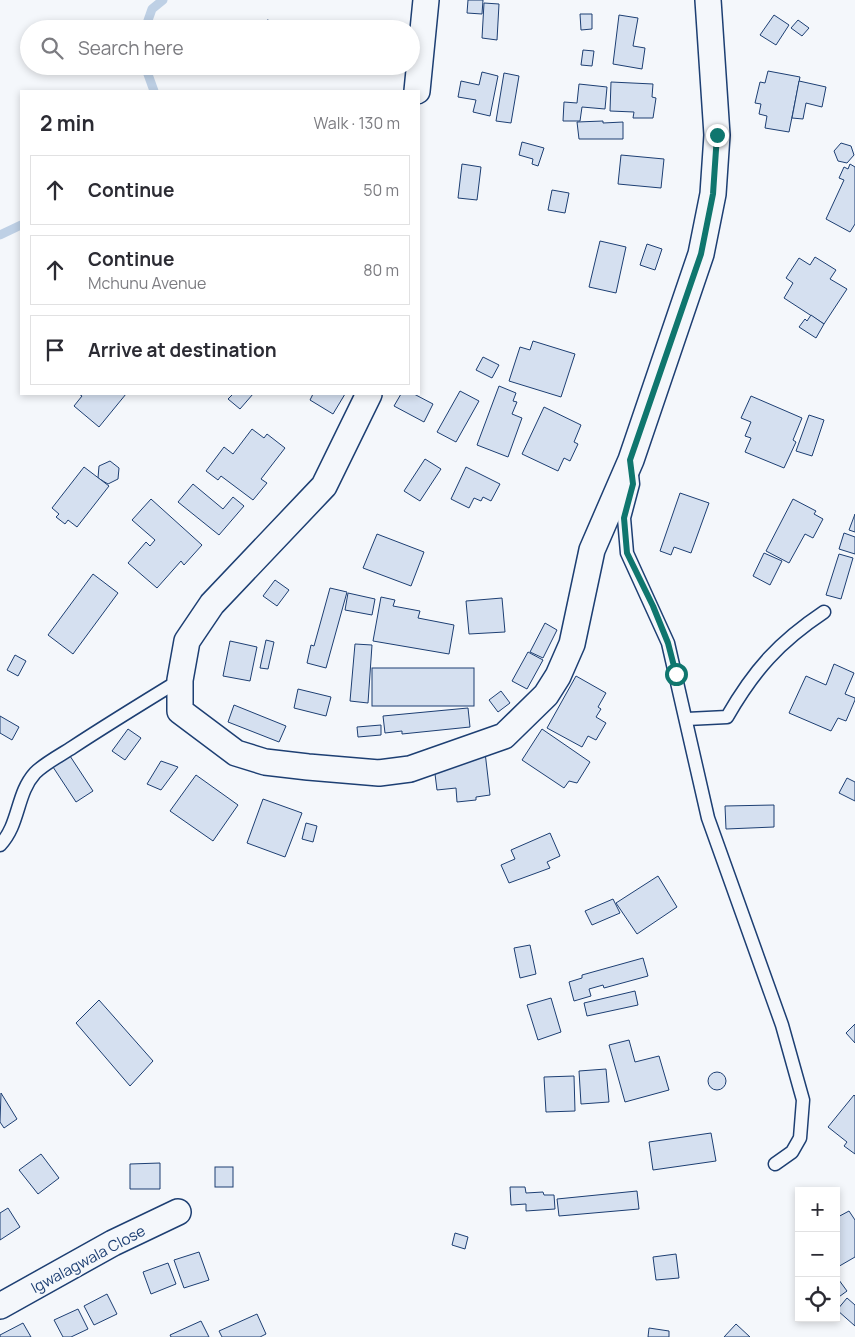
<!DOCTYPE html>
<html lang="en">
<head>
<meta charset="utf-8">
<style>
  :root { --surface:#fff; --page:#f2f2f3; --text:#2b2b33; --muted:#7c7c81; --line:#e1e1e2 }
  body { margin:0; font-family:Manrope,sans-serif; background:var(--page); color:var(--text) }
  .controls { position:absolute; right:15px; bottom:15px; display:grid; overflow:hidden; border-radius:0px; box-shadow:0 2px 8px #0003 }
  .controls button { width:45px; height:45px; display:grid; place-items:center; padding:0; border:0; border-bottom:1px solid var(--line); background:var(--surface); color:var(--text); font:25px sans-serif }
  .stop { position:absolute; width:15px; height:15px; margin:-11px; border:4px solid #0f766e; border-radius:50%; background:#fff }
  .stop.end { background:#0f766e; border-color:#fff; box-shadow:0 1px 5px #0008 }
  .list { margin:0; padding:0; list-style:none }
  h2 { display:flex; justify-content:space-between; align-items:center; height:65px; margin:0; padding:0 20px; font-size:21px }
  h2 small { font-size:16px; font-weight:400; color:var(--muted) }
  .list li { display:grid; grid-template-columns:32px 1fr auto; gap:15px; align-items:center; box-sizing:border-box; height:70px; margin:0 10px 10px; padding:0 10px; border:1px solid var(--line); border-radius:0px }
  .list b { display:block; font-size:19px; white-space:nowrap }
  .list p { margin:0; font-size:16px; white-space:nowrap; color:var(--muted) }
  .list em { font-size:16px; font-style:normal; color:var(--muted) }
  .icon { flex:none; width:28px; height:28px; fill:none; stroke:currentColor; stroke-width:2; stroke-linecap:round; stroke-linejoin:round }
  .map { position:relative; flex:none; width:855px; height:1337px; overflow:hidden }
  .search { position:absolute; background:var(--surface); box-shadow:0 2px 8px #0003; left:20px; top:20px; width:400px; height:55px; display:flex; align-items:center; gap:12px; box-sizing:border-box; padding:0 18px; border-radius:28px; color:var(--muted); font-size:19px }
  .panel { position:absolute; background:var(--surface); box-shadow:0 2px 8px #0003; left:20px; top:90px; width:400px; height:305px; border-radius:0px }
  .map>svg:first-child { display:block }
</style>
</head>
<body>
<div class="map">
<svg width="855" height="1337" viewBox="0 0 855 1337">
  <rect width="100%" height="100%" fill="#f4f7fb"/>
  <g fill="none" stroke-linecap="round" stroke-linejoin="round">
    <g stroke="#bed0e5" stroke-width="9">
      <polyline points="145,29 152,9 163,0"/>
      <polyline points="145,66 154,91"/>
      <polyline points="0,235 21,225"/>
    </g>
  </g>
  <g fill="#d5e0f0" stroke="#1d3f73">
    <polygon points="468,0 483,0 482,14 467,13"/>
    <polygon points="484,3 499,4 497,40 482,38"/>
    <polygon points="580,14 592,14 592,29 581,30"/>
    <polygon points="619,15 638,18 633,46 645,48 642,69 613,64"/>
    <polygon points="774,15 789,25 776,45 760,35"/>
    <polygon points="267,20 308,29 265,29"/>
    <polygon points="798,20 809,28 802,36 791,28"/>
    <polygon points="583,50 594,51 592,66 581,65"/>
    <polygon points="768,71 800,77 789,132 765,128 767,116 759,114 761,104 755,103 760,82 765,83"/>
    <polygon points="482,72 498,76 490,116 473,112 476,100 458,97 461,81 479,85"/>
    <polygon points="504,73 519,76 511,123 496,121"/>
    <polygon points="799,81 826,87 822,107 806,103 803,119 792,118"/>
    <polygon points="611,82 653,84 652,97 656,98 653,118 633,118 634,112 610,111"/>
    <polygon points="579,84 607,87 605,109 582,107 580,121 563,121 564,102 577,103"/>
    <polygon points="603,121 603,123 623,122 623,139 579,139 577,122"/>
    <polygon points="522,142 544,148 538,166 532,164 533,159 519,155"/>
    <polygon points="841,143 851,146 854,155 847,163 838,161 834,151"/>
    <polygon points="621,155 664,159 661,188 618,184"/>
    <polygon points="462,164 481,167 477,200 458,198"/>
    <polygon points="850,164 855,167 855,224 850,232 826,219 844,180 839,178 844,167 848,169"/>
    <polygon points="552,190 569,193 565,213 548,210"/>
    <polygon points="600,241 626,247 616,293 589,287"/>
    <polygon points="647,244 662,249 655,270 640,265"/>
    <polygon points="815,257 836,270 830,279 847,289 824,324 784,298 793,283 786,278 799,258 810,265"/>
    <polygon points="811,315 824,324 816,338 799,327 805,319 807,321"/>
    <polygon points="533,341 575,354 561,397 509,381 520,347 530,350"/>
    <polygon points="483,357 499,365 492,378 476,370"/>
    <polygon points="499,386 516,393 513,401 517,402 512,414 522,418 508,457 477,445"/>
    <polygon points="460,391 479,401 456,442 437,432"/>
    <polygon points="79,394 126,394 99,427 74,406 82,396"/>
    <polygon points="233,394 253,394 240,409 228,399"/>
    <polygon points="313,394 345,394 333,414 310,400"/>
    <polygon points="401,394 414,394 433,404 424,422 394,406"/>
    <polygon points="751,396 802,418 793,440 796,442 784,468 745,452 751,438 745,436 751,422 741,418"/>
    <polygon points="544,407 581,425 574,442 578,444 570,461 564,458 558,471 522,454"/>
    <polygon points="809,415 824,420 812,456 796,451"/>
    <polygon points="252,429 264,438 267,434 285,448 261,479 267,483 253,500 221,476 218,480 206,471 224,447 233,454"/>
    <polygon points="425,459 441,469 420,501 404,491"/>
    <polygon points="110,461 119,468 118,479 108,484 98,478 99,466"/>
    <polygon points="84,467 109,486 77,527 68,520 65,524 56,517 59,514 52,508"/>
    <polygon points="466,467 500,484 491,501 483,497 481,501 474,498 469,508 451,499"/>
    <polygon points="193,484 223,509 233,497 244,506 219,535 178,502"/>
    <polygon points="680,493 709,503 691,553 674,547 671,555 660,551"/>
    <polygon points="151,499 202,545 184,565 181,561 157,588 128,563 146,542 150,546 155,540 132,520"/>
    <polygon points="793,499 816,511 814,514 823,519 813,538 805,534 789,563 766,551"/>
    <polygon points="855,514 855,532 849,530"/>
    <polygon points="844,533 855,537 855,554 839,549"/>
    <polygon points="377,534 424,552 411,586 363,568"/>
    <polygon points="764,553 782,561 770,585 753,576"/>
    <polygon points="839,554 853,558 841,599 826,595"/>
    <polygon points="93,574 118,593 73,654 48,635"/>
    <polygon points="275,580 289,590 277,606 263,596"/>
    <polygon points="330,588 347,592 326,668 307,663 311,645 314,646"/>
    <polygon points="348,593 375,599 372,615 345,610"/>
    <polygon points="381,597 395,600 393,606 420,611 418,618 454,625 449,654 373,641"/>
    <polygon points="502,598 505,632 469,634 466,601"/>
    <polygon points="545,623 557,630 543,658 530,652"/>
    <polygon points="266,640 274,642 268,669 260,668"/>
    <polygon points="230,641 257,647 250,681 223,676"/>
    <polygon points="355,644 372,645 368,703 350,701"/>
    <polygon points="528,652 543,660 527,689 512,681"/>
    <polygon points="15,655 26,661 18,676 7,670"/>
    <polygon points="834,664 854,673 845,694 855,698 855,700 846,721 838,718 831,731 789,713 806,676 826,685"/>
    <rect x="372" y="668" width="102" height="38"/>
    <polygon points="576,676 606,693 598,707 601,709 596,717 606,723 596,740 588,736 582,747 547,728"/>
    <polygon points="298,689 331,697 326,716 294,708"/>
    <polygon points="501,691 510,703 498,712 489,700"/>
    <polygon points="234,705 286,726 279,742 228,722"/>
    <polygon points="468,708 470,727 402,734 402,731 385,733 383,716"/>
    <polygon points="0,716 19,727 12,740 0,733"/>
    <polygon points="381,725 381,735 358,737 357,727"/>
    <polygon points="128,729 141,738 125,760 112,751"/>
    <polygon points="542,729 590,762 577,783 569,781 564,788 522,760"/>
    <polygon points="485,752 490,795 476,797 476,800 457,802 456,788 437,790 434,766"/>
    <polygon points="70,756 93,791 76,802 53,767"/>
    <polygon points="161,761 178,767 161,790 147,784"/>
    <polygon points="196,775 238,805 213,841 170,811"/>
    <polygon points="847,778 855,782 855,801 839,793"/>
    <polygon points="263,799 302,813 285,857 247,843"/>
    <polygon points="774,805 774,827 726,829 725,806"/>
    <polygon points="306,823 317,826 313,842 302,839"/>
    <polygon points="550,833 560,856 547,862 550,868 509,883 501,865 515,859 511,850"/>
    <polygon points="658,876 677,907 637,934 616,903"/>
    <polygon points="613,899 620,913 592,925 585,911"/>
    <polygon points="530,945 536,974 520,978 514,948"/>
    <polygon points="643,958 648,976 604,988 603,985 589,989 591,996 574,1001 569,982 582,978 582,975"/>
    <polygon points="635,991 638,1005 587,1016 584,1003"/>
    <polygon points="551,998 561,1032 538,1040 527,1005"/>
    <polygon points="99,1000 153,1061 130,1086 76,1023"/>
    <polygon points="855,1024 855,1043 846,1033"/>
    <polygon points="629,1040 635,1062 659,1056 669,1090 625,1102 609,1045"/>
    <polygon points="606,1069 609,1102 581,1104 579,1071"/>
    <circle cx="717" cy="1081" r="9"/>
    <polygon points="574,1076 575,1111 546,1112 544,1077"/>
    <polygon points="1,1093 17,1119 4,1128 0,1122"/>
    <polygon points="854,1095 855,1096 855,1154 844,1146 847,1142 828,1127"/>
    <polygon points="711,1133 716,1161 653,1170 649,1142"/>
    <polygon points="41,1154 59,1178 38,1194 19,1170"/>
    <polygon points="160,1163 160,1189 130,1189 130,1164"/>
    <rect x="215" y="1167" width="18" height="20"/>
    <polygon points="510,1187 525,1187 526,1193 543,1192 544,1195 554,1195 555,1209 526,1211 526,1204 511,1205"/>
    <polygon points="637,1191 639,1209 559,1216 557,1199"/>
    <polygon points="8,1208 20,1227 0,1240 0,1213"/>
    <polygon points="849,1211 855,1220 855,1257 836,1268 836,1218"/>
    <polygon points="455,1233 468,1237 465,1249 452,1245"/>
    <polygon points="199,1252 209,1280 184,1288 174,1260"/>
    <polygon points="676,1254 679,1278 656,1280 653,1257"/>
    <polygon points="168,1263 176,1284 151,1294 143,1272"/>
    <polygon points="836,1276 847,1291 836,1299"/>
    <polygon points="107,1294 117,1314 94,1325 84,1306"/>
    <polygon points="847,1298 855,1305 855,1326 837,1310"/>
    <polygon points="78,1309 88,1329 71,1337 63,1337 54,1320"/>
    <polygon points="257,1314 266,1334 260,1337 222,1337 219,1331"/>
    <polygon points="201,1321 209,1337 171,1337 170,1335"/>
    <polygon points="23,1323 31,1337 0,1337 0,1335"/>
    <polygon points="736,1324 750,1337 724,1337"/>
    <polygon points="649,1328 669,1331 669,1337 648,1337"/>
  </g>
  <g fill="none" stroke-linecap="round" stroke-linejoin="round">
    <g stroke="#1d3f73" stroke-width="15">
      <g id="service">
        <polyline points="632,475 633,484 624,518 627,553 668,643 708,818 782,1025 803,1100 800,1138 792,1152 775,1164"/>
        <path d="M687,719L727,717C754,670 779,642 824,612"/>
        <path d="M0,845C20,824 16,794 35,773C45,763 61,755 73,747C108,724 144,702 180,680"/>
      </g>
    </g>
    <g stroke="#1d3f73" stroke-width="28">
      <g id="minor">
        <polyline points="417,91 426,0"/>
        <polyline points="369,394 324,486 212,604 187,641 180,680 180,711 236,753 265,762 308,767 379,773 410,769 504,736 546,695 558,676 572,644 592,550 631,460 701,254 713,194 717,135 708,0"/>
        <polyline points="0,1306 113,1243 178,1212"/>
      </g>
    </g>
    <use href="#service" stroke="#f4f7fb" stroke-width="12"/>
    <use href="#minor" stroke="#f4f7fb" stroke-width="25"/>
  </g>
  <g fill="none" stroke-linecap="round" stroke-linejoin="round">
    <polyline stroke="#0f766e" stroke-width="6" points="676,674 668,643 653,606 627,553 624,518 633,484 630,460 701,254 713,194 717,135"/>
  </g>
  <g text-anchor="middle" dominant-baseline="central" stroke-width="4" stroke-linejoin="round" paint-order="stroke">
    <g font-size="15" fill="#1d3f73" stroke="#f4f7fb">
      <text transform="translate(88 1259) rotate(-28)">Igwalagwala Close</text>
    </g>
  </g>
</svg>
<div class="controls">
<button>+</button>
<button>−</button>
<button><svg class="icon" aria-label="locate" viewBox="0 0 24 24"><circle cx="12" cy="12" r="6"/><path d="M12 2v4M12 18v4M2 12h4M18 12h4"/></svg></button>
</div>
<div class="stop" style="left:676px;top:674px"></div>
<div class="stop end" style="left:717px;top:135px"></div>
<div class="search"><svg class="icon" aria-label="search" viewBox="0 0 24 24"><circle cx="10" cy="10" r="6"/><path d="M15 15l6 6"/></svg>Search here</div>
<section class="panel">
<h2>2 min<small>Walk · 130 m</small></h2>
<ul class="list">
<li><svg class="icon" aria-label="ahead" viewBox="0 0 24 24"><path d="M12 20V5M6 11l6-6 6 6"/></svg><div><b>Continue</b></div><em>50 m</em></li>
<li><svg class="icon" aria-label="ahead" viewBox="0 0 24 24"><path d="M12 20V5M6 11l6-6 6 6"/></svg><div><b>Continue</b><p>Mchunu Avenue</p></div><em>80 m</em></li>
<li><svg class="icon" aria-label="arrive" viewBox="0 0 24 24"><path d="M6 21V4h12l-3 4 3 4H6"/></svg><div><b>Arrive at destination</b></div></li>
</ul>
</section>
</div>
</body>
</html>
